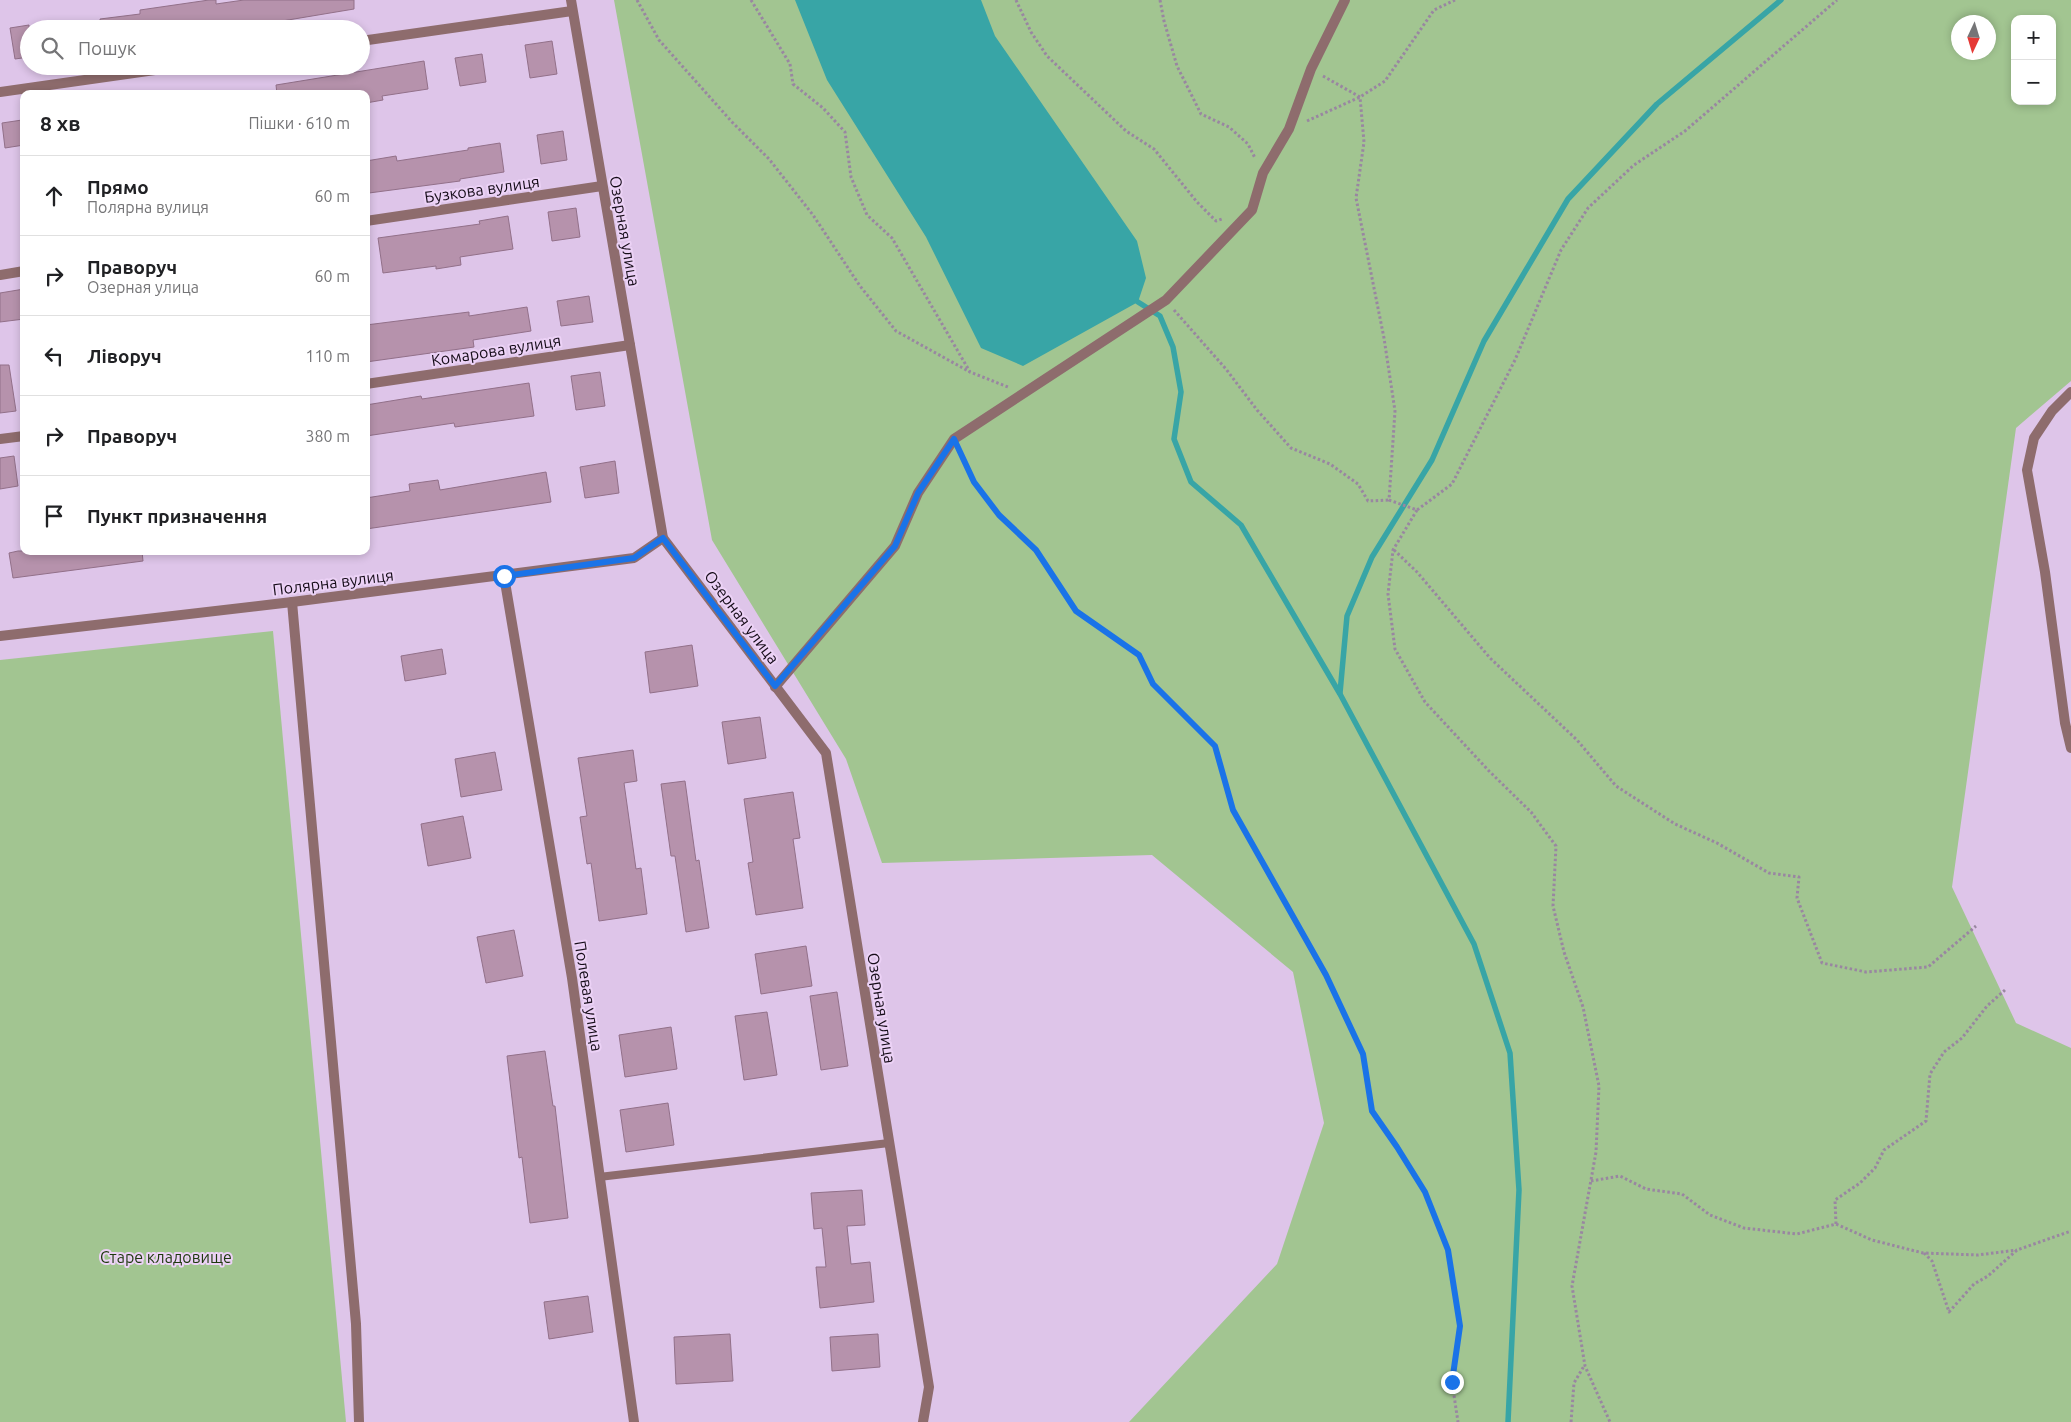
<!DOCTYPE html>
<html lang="uk">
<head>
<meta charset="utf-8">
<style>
  :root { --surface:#fff; --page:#f2f2f2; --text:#202124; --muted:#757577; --line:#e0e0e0 }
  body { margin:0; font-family:Ubuntu,sans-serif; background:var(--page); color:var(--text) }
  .controls { position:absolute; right:15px; top:15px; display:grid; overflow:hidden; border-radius:10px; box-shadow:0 2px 8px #0003 }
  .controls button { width:45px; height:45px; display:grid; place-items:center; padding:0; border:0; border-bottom:1px solid var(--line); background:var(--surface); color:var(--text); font:25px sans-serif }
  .compass { position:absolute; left:1951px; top:15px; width:45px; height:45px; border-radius:50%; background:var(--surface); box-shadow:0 2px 8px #0003; rotate:184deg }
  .stop { position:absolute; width:15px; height:15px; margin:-11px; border:4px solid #1a73e8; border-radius:50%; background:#fff }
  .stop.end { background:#1a73e8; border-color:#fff; box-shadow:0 1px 5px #0008 }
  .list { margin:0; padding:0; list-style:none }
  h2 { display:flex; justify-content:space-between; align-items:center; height:65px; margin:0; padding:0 20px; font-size:21px }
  h2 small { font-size:16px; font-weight:400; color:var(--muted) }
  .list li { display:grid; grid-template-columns:32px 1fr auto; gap:15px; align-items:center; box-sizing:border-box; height:80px; padding:0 20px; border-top:1px solid var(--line) }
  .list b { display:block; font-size:19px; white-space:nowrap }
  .list p { margin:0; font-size:16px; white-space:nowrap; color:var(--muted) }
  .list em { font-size:16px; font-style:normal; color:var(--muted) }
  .icon { flex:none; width:28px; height:28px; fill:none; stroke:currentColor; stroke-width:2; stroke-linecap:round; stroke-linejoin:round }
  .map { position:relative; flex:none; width:2071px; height:1422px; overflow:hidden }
  .search { position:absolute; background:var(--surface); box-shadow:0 2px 8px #0003; left:20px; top:20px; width:350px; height:55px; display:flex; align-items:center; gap:12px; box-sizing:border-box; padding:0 18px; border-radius:28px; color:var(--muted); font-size:19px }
  .panel { position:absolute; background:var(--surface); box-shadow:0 2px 8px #0003; left:20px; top:90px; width:350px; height:465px; border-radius:10px }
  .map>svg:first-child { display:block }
</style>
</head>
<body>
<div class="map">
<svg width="2071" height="1422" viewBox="0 0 2071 1422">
  <rect width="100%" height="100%" fill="#dec5e9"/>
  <g fill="#a2c591" fill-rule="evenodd">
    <path d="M614,0H2071V381L2016,428L1952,887L2016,1023L2071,1048V1422H1129L1277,1264L1324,1123L1293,972L1152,855L882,863L846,759L712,540ZM2015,19H2052V101H2015ZM1958,22H1988V52H1958Z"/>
    <polygon points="273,631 346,1422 0,1422 0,660"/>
  </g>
  <polygon fill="#38a5a6" points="795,0 981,0 995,36 1137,241 1146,278 1138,302 1023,366 981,348 926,237 827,80"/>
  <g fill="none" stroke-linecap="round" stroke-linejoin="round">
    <g stroke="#38a5a6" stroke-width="5.5">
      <polyline points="1138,302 1160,316 1173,347 1181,392 1174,439 1191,482 1241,525 1340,694 1474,944 1510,1053 1519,1190 1508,1422"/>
      <polyline points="1340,693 1347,616 1372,557 1432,460 1484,341 1568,199 1657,104 1781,0"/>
    </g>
  </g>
  <g fill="#b692ac" stroke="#927089">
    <polygon points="209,0 216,0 216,4 244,0 354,0 354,9 234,29 101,29 100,19 140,14 140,10"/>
    <polygon points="29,25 29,57 15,59 10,28"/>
    <polygon points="552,41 557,74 530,78 525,45"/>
    <polygon points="482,54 486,82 460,86 455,58"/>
    <polygon points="424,61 428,89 382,96 383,100 366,103 366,94 277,94 276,85"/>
    <polygon points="22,120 24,145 5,148 2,123"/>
    <polygon points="563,131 567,160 541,164 537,135"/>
    <polygon points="500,143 504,172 460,179 460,181 369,193 366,161 396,156 397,161 468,150 468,148"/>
    <polygon points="576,208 580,237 552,241 548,212"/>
    <polygon points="508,216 513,249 460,257 461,265 436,269 436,266 383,273 378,238 480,224 479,221"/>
    <polygon points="24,289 24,319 0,322 0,293"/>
    <polygon points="589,296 593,322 561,326 557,301"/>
    <polygon points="527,307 531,331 473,340 474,347 366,362 366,325 469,312 469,316"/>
    <polygon points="0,365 9,365 16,411 0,413"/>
    <polygon points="600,372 605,406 576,410 571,376"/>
    <polygon points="529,383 534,416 455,427 454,423 366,436 366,405 421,396 422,399"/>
    <polygon points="14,456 18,486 0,489 0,458"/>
    <polygon points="615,461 619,493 585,498 580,467"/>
    <polygon points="546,472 551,502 366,529 366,498 410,491 409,484 438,480 440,490"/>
    <polygon points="18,551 142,551 143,561 13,578 9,553"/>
    <polygon points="692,645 698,686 650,693 645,652"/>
    <polygon points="442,649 446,674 405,681 401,656"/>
    <polygon points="760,717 766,758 728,764 722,722"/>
    <polygon points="633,750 637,781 624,783 636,869 641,868 647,914 599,921 591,863 587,864 580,817 587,816 578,758"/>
    <polygon points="495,752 502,790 461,797 455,759"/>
    <polygon points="685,781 696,861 699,860 709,928 686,932 675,856 671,856 661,784"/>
    <polygon points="793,792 800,838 793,839 803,908 756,915 748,863 753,862 744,799"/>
    <polygon points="463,816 471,858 428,866 421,824"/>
    <polygon points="514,930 523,976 486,983 477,937"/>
    <polygon points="806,946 812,986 761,994 755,954"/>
    <polygon points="837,992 848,1066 821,1070 810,996"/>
    <polygon points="767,1012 777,1075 744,1080 735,1016"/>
    <polygon points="671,1027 677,1069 625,1077 619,1035"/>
    <polygon points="545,1051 553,1106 555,1106 568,1218 530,1223 522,1157 519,1158 507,1056"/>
    <polygon points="668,1103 674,1145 626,1152 620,1110"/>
    <polygon points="862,1190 865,1225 847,1226 851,1264 870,1262 874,1302 820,1308 816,1267 826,1267 822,1228 814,1229 811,1193"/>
    <polygon points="588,1296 593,1332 549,1339 544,1302"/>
    <polygon points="730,1334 733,1381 676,1384 674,1337"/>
    <polygon points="878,1334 880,1367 832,1371 830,1337"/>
  </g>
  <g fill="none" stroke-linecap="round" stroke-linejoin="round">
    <g stroke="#9986a1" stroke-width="3" stroke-dasharray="2.5 2.5" stroke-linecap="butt">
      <polyline points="637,0 659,40 732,122 769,159 813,215 860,286 896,331 970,372"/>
      <polyline points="751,0 790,64 793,84 823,108 845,132 851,177 867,215 892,238 970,372 1008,387"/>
      <polyline points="1016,0 1031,32 1047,56 1126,131 1154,149 1197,202 1216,221 1222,219"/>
      <polyline points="1160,0 1164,21 1177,66 1201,114 1229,127 1248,144 1255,158"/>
      <polyline points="1323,76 1360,97 1364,142 1356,198 1384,338 1395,411 1389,500 1417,510 1452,484 1515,360 1561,250 1588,208 1634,165 1685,131 1837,0"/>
      <polyline points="1307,121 1360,97 1385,81 1434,10 1455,0"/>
      <polyline points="1174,310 1226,369 1257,410 1291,448 1330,464 1358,484 1368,501 1389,500"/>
      <polyline points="961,454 975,482 999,515 1036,550 1076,611 1139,655 1153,684 1215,747 1233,809 1326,975 1363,1055 1371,1111 1397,1147 1425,1192 1448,1250 1460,1326 1452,1382 1458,1422"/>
      <polyline points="1417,510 1393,550 1388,594 1395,649 1425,702 1489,771 1531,812 1556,846 1553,906 1564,952 1583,1007 1599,1086 1596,1152 1572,1286 1585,1366 1610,1422"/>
      <polyline points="1394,550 1417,572 1490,658 1577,740 1616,786 1675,824 1717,843 1769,873 1799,877 1797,898 1822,963 1866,972 1928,967 1976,926"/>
      <polyline points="1591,1181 1620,1176 1646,1189 1682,1194 1710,1215 1744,1228 1797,1234 1836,1224 1872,1240 1923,1253 1978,1255 2017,1250"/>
      <polyline points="1836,1224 1835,1200 1860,1183 1875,1168 1884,1150 1926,1121 1930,1074 1944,1052 1962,1038 1987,1006 2005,990"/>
      <polyline points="1924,1253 1932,1261 1949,1312 1974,1284 1988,1276 2017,1250 2071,1231"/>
      <polyline points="1571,1422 1574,1383 1584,1366"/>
    </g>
    <polyline stroke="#8e6c6d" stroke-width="8" points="599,1177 889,1143"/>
    <g stroke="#8e6c6d" stroke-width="10">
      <polyline points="571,0 663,538 826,753 929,1387 923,1422"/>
      <polyline points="361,41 572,11"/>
      <polyline points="0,92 183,66"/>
      <polyline points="366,221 602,186"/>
      <polyline points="0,275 24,271"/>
      <polyline points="366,384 630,345"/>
      <polyline points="2071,392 2052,411 2034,438 2027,470 2045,572 2065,723 2071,748"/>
      <polyline points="0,439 24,436"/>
      <polyline points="504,576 572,978 634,1422"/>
      <polyline points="292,602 356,1324 359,1422"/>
      <polyline points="0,636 292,602 634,558 663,538"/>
      <polyline points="775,687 895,546 918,493 954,439 1166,300 1252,210 1263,173 1289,129 1311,69 1345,0"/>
    </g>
  </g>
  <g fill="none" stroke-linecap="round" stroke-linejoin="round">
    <polyline stroke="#1a73e8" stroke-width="6" points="504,576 634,558 663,538 775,686 895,546 918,493 954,439 974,482 999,515 1036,550 1076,611 1139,655 1153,684 1215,746 1233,810 1326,975 1363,1054 1372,1111 1397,1147 1425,1192 1448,1250 1460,1326 1452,1382"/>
  </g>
  <g text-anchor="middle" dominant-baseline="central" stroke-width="4" stroke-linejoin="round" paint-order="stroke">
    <g font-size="16" fill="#150c18" stroke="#ecd2f6">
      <text transform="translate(482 189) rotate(-8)">Бузкова вулиця</text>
      <text transform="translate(625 231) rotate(80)">Озерная улица</text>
      <text transform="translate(496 350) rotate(-9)">Комарова вулиця</text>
      <text transform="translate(333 582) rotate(-7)">Полярна вулиця</text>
      <text transform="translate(742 617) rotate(53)">Озерная улица</text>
      <text transform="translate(589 996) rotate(81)">Полевая улица</text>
      <text transform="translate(882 1008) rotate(81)">Озерная улица</text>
    </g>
    <g font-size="16" fill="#1e390e" stroke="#ecd2f6">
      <text x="166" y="1257">Старе кладовище</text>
    </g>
  </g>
</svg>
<div class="controls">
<button>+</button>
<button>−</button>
</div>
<svg class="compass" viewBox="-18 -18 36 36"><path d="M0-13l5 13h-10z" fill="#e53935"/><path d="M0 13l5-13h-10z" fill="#757577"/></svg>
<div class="stop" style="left:504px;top:576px"></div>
<div class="stop end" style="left:1452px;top:1382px"></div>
<div class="search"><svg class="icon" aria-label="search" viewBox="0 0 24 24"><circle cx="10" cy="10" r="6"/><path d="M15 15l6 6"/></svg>Пошук</div>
<section class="panel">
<h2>8 хв<small>Пішки · 610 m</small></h2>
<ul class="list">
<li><svg class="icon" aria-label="ahead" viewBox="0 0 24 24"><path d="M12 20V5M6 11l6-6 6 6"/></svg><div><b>Прямо</b><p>Полярна вулиця</p></div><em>60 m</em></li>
<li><svg class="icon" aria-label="right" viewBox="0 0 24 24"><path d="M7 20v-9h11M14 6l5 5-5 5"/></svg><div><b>Праворуч</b><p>Озерная улица</p></div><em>60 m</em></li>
<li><svg class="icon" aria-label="left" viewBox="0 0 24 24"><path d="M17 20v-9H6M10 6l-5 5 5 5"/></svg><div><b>Ліворуч</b></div><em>110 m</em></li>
<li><svg class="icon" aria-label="right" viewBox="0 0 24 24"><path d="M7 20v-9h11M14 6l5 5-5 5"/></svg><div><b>Праворуч</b></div><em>380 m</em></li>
<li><svg class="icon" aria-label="arrive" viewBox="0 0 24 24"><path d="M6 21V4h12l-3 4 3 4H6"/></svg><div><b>Пункт призначення</b></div></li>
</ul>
</section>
</div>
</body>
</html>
